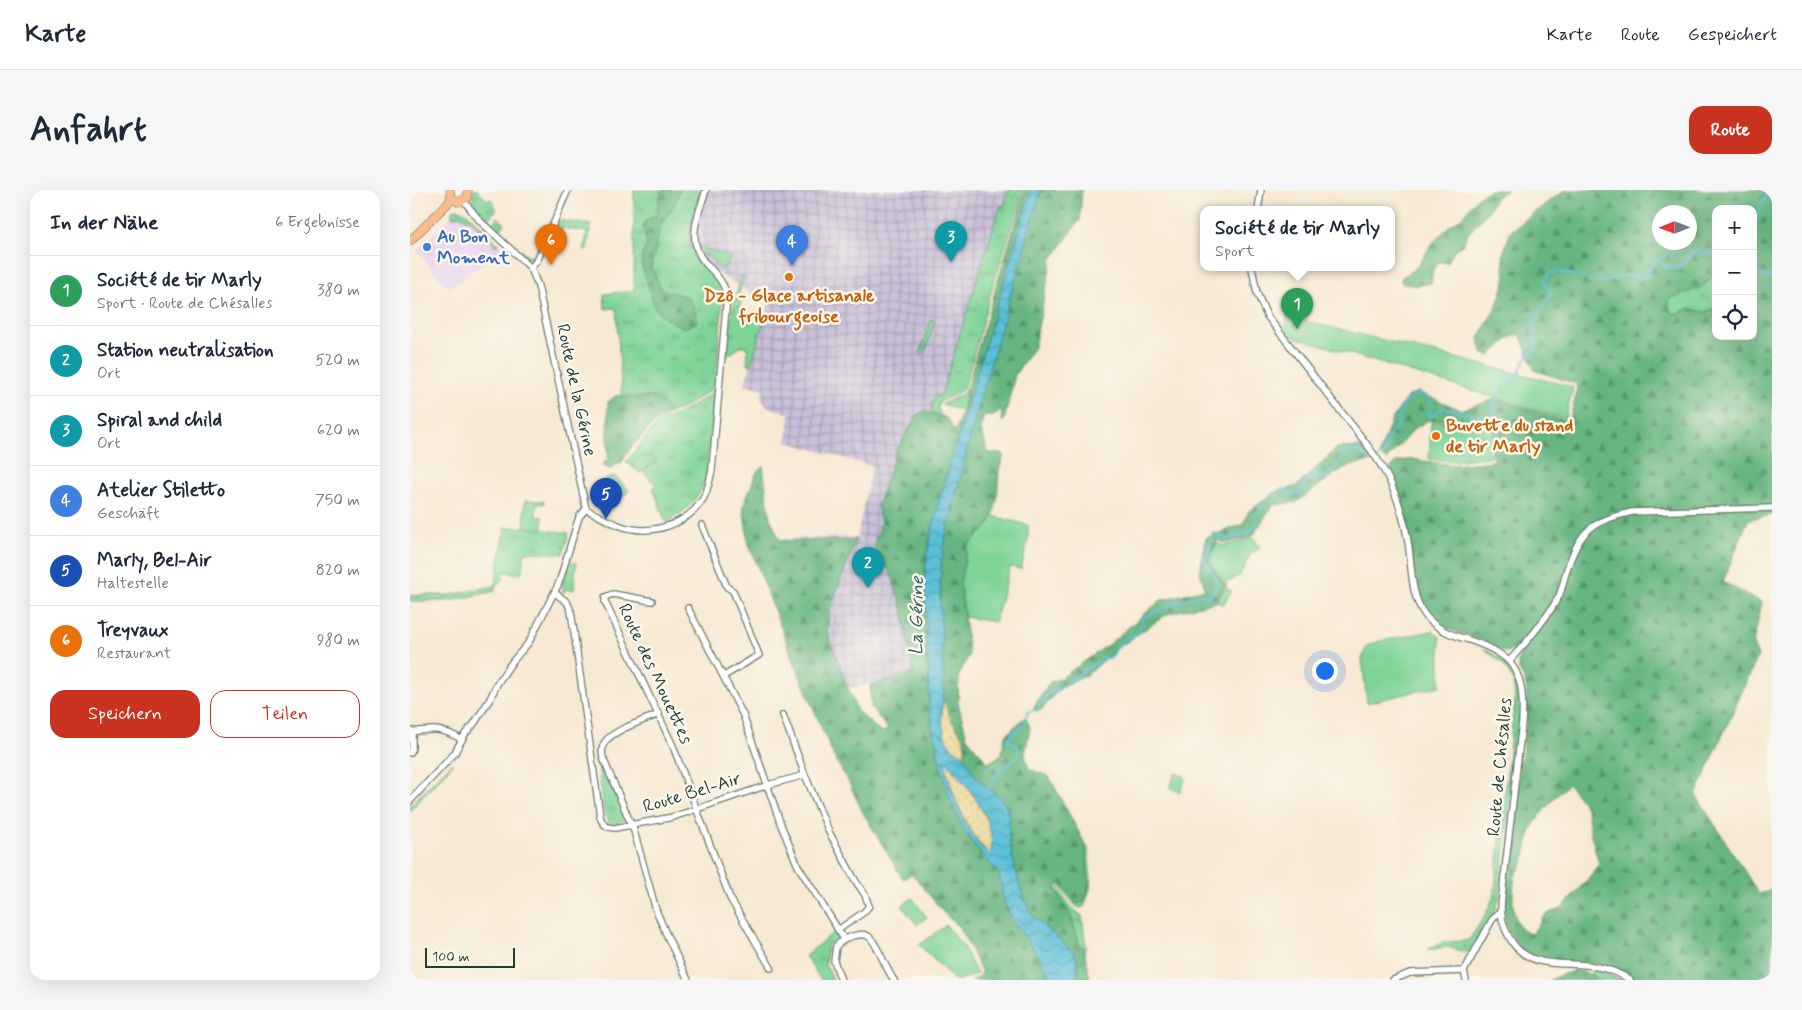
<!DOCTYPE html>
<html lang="de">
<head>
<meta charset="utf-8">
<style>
  :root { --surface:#fff; --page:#f6f6f7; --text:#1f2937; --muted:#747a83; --line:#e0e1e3; --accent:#c8321e }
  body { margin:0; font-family:Mynerve,sans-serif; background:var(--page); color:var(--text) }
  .controls { position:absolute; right:15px; top:15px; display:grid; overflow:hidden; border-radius:10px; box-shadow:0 5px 20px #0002 }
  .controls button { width:45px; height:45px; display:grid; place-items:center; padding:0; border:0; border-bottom:1px solid var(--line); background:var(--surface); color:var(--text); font:25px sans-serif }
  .compass { position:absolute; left:1242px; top:15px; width:45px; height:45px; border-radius:50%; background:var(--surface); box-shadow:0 5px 20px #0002; rotate:269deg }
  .scale { position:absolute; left:15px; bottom:12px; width:90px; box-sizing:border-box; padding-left:5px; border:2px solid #1f3d34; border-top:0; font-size:14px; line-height:18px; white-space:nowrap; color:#1f3d34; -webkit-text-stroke:4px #fbf7ec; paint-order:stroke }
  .you { position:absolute; left:914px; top:480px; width:18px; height:18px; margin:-12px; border:4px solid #fff; border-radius:50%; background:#1a73e8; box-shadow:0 0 0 8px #1a73e833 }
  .badge { display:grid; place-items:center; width:32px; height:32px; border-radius:50%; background:var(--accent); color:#fff; font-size:16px; font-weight:700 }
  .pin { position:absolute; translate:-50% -41px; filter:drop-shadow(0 1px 2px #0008) }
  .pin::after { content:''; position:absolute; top:26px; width:18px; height:15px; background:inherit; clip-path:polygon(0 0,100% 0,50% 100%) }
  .popup { position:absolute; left:790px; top:16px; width:195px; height:65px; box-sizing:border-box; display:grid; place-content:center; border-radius:10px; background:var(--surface); filter:drop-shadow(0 1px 4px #0005); font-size:16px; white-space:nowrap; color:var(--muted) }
  .popup b { font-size:19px; color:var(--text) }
  .popup::after { content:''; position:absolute; left:50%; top:100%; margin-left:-10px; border:10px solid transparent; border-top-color:var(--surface) }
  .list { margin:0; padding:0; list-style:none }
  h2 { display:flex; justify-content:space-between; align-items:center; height:65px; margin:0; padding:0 20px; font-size:21px }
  h2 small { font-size:16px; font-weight:400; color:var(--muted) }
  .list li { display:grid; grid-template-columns:32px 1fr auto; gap:15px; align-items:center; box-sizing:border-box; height:70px; padding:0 20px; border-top:1px solid var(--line) }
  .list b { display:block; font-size:19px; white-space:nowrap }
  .list p { margin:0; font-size:16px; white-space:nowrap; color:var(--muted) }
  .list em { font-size:16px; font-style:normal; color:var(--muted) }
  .actions { display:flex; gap:10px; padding:15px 20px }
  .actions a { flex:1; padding:11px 0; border:1px solid var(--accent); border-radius:15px; text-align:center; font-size:18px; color:var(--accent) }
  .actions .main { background:var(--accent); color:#fff }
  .icon { flex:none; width:28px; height:28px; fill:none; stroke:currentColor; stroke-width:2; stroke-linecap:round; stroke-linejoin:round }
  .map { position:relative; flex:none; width:1362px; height:790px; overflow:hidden; border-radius:15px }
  header { display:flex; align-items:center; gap:30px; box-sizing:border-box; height:70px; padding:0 25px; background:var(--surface); border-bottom:1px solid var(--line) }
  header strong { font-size:24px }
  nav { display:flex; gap:28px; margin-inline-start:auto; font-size:18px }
  .intro { display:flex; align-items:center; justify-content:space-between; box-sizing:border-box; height:120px; padding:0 30px }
  h1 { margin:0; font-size:35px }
  .button { padding:12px 22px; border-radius:15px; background:var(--accent); color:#fff; font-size:18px; font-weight:700 }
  main { display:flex; gap:30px; padding:0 30px }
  aside { flex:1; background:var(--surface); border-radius:15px; box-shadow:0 5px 20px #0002 }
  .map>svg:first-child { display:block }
</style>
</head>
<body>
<header>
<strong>Karte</strong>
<nav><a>Karte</a><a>Route</a><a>Gespeichert</a></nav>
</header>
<div class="intro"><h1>Anfahrt</h1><a class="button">Route</a></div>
<main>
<aside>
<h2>In der Nähe<small>6 Ergebnisse</small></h2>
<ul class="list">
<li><span class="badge" style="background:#2e9e5b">1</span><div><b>Société de tir Marly</b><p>Sport · Route de Chésalles</p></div><em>380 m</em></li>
<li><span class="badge" style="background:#0f9aa8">2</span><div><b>Station neutralisation</b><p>Ort</p></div><em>520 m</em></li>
<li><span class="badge" style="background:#0f9aa8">3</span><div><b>Spiral and child</b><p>Ort</p></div><em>620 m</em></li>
<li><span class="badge" style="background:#3f7fe0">4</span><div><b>Atelier Stiletto</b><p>Geschäft</p></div><em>750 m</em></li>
<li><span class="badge" style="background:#1a4fb4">5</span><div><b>Marly, Bel-Air</b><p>Haltestelle</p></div><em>820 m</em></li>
<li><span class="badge" style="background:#e8710a">6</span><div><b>Treyvaux</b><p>Restaurant</p></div><em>980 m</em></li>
</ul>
<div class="actions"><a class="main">Speichern</a><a>Teilen</a></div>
</aside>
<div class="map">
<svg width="1362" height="790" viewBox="0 0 1362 790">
  <defs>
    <pattern id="industrial-grid" width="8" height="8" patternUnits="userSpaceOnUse" patternTransform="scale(1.25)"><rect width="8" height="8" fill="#c8bfd8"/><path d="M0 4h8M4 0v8" fill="none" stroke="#a29cb0"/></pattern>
    <pattern id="grass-tufts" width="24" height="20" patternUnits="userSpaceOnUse" patternTransform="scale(1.25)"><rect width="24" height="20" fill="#7ed397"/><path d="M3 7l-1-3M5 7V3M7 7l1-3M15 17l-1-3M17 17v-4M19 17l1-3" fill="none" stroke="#67ac7c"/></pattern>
    <pattern id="forest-firs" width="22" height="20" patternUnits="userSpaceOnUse" patternTransform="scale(1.25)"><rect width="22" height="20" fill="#66b580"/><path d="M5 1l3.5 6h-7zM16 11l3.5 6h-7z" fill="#53946a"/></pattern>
    <pattern id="sand-dots" width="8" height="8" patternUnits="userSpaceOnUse" patternTransform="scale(1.25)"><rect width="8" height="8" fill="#eeda9e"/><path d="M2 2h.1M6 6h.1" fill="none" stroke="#ccbc89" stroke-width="1.8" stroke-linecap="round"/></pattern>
    <pattern id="water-waves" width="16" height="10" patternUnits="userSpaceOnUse" patternTransform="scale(1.25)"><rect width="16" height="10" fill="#5ac0d8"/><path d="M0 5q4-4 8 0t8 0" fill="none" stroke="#4a9db0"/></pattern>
  </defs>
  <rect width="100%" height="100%" fill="#fbf7ec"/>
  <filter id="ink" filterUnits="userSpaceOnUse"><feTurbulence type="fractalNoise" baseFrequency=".02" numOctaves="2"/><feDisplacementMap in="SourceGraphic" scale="10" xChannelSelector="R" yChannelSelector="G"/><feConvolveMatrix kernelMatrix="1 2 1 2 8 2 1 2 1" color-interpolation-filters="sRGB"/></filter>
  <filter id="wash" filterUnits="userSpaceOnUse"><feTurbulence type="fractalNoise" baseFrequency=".0096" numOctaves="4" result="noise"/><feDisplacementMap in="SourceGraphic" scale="20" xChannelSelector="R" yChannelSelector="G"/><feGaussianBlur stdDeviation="1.12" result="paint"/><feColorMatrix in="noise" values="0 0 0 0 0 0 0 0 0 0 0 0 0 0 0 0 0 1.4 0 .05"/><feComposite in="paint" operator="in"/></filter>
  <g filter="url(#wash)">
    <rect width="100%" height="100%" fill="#f7e9d3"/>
    <polygon fill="#e7d2ef" points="47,21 52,22 93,59 39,98 6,61"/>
    <polygon fill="url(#industrial-grid)" points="290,0 599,0 594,17 590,16 531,206 524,207 521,220 525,223 501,307 504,484 437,499 395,408 370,349 447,347 462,276 377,252 380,224 357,216 351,208 353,199 335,194 359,114 283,68 280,33"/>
    <g fill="url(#grass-tufts)" stroke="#4e8866">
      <path d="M63,0H68L67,1L77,10L81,9L84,12V17L87,19L77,30C68,21 61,14 63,0Z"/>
      <path d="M224,0H291L281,33L280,55L290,73L307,92L313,107L305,197L275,217L260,223C249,202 233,207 212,207L206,118L195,119L194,104L224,101Z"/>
      <path d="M599,0H613L579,109L555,196C548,207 537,205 529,213L528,219L531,225L537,229L524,224L521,220L524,207L531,205L590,16L594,17Z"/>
      <polygon points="48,19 56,22 89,55 85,55 82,53 83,51 59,28 57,30 50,25 42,27 42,20"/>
      <path d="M88,27L95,34L89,41L106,58L120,66L122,63L124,64L128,57H130C126,63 125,72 115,68L80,35Z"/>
      <polygon points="148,30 181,35 177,60 174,60 177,42 152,38 150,51 138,51"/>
      <polygon points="290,57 322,67 312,80 298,66 296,66"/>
      <polygon points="331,86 334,87 327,111 331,112 329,119 355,127 341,175 337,173 338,161 335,156 332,156 317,166 322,120"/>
      <path d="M1302,87H1306V117L1296,122L1278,119L1266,124L1262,123L1259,116L1260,107C1278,101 1287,103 1302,87Z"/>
      <polygon points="521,129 525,130 516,160 512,163 510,163"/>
      <path d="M556,199L552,221L532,214C540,208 550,209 556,199Z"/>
      <path d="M305,201L295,292C286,312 275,322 256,333L243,298L246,295L233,281L247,271L230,267L221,276L216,272L245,236L252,231L276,220Z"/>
      <polygon points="202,286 206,287 219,300 214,306 188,295 189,292"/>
      <polygon points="114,337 159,343 153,364 115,362 111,384 93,382 93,389 85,396 85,401 40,411 0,411 0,405 39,405 85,396 95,338"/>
      <polygon points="162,372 167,373 165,382 164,400 156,399 154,403 152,397 159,373"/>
      <path d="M1073,458C1109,477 1111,494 1109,532L1089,710L1084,722L1061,762H1054L1038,757L1017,760L1031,753L1059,750L1075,726L1084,706L1105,507L1103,489L1092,473Z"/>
      <polygon points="186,559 190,559 191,570 214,625 214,630 207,634 199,632 194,622"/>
      <polygon points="42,573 41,576 0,621 0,615"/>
      <polygon points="675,654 678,658 681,690 680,699 674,717 670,718 666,716 648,695 650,692 667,713 679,697"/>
      <polygon points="647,697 662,718 672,726 676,759 670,755 660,724 645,698"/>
      <polygon points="425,741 429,748 423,754 418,753 415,774 423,790 411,790 395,766"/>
      <polygon points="1182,780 1198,784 1212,790 1188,790 1186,787 1180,785"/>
    </g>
    <g fill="url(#forest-firs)" stroke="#42795a" fill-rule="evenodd">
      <polygon points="251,0 270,0 266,12 251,35 241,77 252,100 278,107 287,124 286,133 274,138 254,128 245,118 232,76 232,65 237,54 233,37 236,30 246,25"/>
      <path d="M615,0H621L531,305L519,352L514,390L518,460L519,512L523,542L528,554V565L538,604L549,630L563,654L589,684L594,711L644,790H562L569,787L572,783L551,740L533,722L502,684L493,689L452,621L438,591L424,567L390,487L338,352L333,316L347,281L353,276L360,328L370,351L446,350L419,422L417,442L447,521L471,542L478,540L461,517L460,495L503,483L493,421L481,384L464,356L471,333L467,316L486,261L508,224L515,221L537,229L545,242C554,217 559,191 566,165C582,110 599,55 615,0Z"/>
      <path d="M631,0H672L670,30L642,69L624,157L605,185L594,231H592L591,220H589C586,228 580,226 574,226C567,247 576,243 576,260L581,263H592L594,265L589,280L587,309L583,326L578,336L558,356L550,393L559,465L549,485L548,512L557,548L578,573L591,565L595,546L615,527L620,537L615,565L619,579L639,586L675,654L679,697L674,712L667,714L650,692L645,698L660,724L670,755L674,759L680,790H665L668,778L665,764L621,724L612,704L603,671L599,646V628L592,610L565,586L554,566L556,556L548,539L540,528L534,509L530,407L531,374L537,340L564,232Z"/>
      <path d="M1080,0H1098L1086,7L1077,23L1058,44L1053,55L1044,60L1038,73L1029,72L1023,79L1021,93C1011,96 999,97 991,92L992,87L1007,77L1021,55L1039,36L1051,28L1069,6Z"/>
      <path d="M1156,0H1362V325L1338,330L1313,392L1352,412L1343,454L1348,466L1286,605L1349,704L1362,700V790H1226L1206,779L1188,774L1142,771L1129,768L1111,759L1098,741L1095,730V697L1116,533C1116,521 1118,509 1116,497C1115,488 1107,480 1108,471C1108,466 1113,461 1116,457L1111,454L1106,460L1095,462L1069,450L1033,437L1017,423L1007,402L997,334L981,282V278L986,272L1001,269L1043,275L1084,271L1085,233L1019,230L1005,238L976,270L969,264L982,229L998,206L1008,202L1051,220L1085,209L1155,231L1160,228L1168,198L1166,194L1124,180L1110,144L1099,148L1080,166L1072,163L1069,148L1087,115L1095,91L1093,65L1100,42L1135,14ZM1306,19H1343V146H1306V117L1296,122L1278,119L1266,124L1262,123L1259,116L1260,108C1278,101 1287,103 1302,87H1306ZM1250,22H1280V52H1250ZM1158,594L1172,611L1177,621L1181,645L1189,674L1177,690L1153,717L1135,725L1122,744C1099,740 1102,703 1105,686C1107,681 1111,678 1113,673C1118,659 1118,641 1127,629C1136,617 1148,604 1158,594Z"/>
      <path d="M207,205C228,215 246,195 260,223L243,234L219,260L213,271L199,279L194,276L193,273L198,270V212Z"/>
      <polygon points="952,257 964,271 946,274 927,282 887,312 863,315 842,347 816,353 808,350 798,370 814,395 806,412 757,424 708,458 678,484 648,500 631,520 625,521 624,516 640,492 651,488 699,454 751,410 795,399 790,381 796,348 833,334 839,321 864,303 887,296 927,258"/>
      <polygon points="1167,780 1186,787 1188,790 1140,790 1148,786"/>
    </g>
    <g fill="url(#sand-dots)" stroke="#868c69">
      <path d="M534,509C536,516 538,523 541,529C549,543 558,549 554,566C550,563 544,560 541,557C529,544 531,524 534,509Z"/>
      <path d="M534,570C554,593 590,631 580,665C554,637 543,606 534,570Z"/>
    </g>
    <g fill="#7ed397" stroke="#4e8866">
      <polygon points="878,125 898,131 893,150 877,145 875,138"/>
      <polygon points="900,132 1163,197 1155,229 895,150"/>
      <polygon points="1021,232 1084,234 1083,266 1042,271 1019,269"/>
      <polygon points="235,265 241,266 247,271 230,283 221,276 230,267"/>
      <polygon points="115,310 134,311 134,314 127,314 126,326 133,327 133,340 114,337"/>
      <polygon points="583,326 618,335 618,349 611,379 600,377 585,432 555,427 550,393 558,356 578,336"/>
      <polygon points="844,348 850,358 841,363 829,387 825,387 822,391 817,390 816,399 822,401 813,415 807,412 815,395 799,370 807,353 814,356"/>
      <polygon points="1023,441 1030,447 1030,496 957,513 952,469 957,456 970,451"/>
      <polygon points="765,583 776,587 770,602 760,598"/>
      <polygon points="502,708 517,727 507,735 492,716"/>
      <polygon points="536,735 553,756 567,784 550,790 544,790 509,755"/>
    </g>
    <path fill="url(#water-waves)" stroke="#3c7e86" fill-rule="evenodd" d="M621,0H631L564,232L537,340L531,374L530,407L534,499L531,526L535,547L541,557L554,566L565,586L592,610L597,618L599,628V646L603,671L612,704L621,724L665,764L668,778L665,790H644L642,789L628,765L602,729L594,711L589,684L563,654L549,630L538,604L528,565V554L523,542L519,512L518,460L514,390L519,352L531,305ZM534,571C555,588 590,636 580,665C554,641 542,605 534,571Z"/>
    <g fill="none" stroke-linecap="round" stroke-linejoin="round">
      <g stroke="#5ac0d8" stroke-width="2">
        <polyline points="1343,37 1353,12 1360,0"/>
        <polyline points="1343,83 1362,88"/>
        <path d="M577,599C583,595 585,588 589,582C593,577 618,565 605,554C603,552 600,552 597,551C600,543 604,543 610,538C615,534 615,527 618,522L627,519L639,504L664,489L675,479L687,473L693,468H701C712,451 707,451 728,443L734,427C749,422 775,406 790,405C794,404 797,407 801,406C806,401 809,391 804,384C802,381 797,380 795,376C792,370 798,367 799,362C802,355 799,349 803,343H806C809,345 811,348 816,349C820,349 843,341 845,337C847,334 846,329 847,325C851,314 863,299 875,299C878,302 880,305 885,304C893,304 892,296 897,291C904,285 914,290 921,283C928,277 929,267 937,262C950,254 956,277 972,266C979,262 975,255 977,249C978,243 985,244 987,238C989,232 988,226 991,220C996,209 1011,196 1020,210C1023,215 1018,220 1019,225L1023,226C1025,224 1027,222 1029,220C1037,214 1072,230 1084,230L1086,224C1081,212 1089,205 1095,195L1103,192L1107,189L1114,171L1121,164L1126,157C1125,146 1121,133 1129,122C1134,114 1139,111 1141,102L1134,93L1139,83C1144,83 1150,82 1155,83C1166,85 1176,91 1188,91C1199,91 1209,84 1219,85C1226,86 1229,89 1237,86L1246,70L1249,69L1256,77C1271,79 1273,76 1280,63L1289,60L1295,64H1306"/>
      </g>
    </g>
  </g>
  <g filter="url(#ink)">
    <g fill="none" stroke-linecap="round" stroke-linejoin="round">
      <g stroke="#6b796c" stroke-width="8">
        <g id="minor">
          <polyline points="0,1 1,0"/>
          <polyline points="54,11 70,31 121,78 128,96 176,319"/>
          <polyline points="848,20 851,0"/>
          <polyline points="121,78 128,69 158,0"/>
          <path d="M842,78L847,103L857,126C881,157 905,188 929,219C948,243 968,266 981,294C990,314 996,337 999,359C1002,381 1001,407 1015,425C1025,438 1041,445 1056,449C1106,465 1115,482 1112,533L1093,697C1092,705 1091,713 1091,720C1092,733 1097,746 1105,756C1127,781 1159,770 1188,777C1199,779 1211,784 1220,790"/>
          <path d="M176,319C187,325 199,332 211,336C240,346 276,336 293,309C298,300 300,289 302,280L317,106C314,92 306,84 296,74C275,51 288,25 296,0"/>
          <polyline points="292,335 317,397 323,401 349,465 314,486"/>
          <path d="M145,403L157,412L161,421L190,626C192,634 196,638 205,638L263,627L358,595L395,585"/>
          <polyline points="242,411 203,404 195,407 195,412 263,556 320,708 361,778"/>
          <polyline points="278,418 333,525 371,635 388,676 434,749"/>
          <path d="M1099,471C1117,452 1135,431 1148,408C1152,400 1154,390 1156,382C1170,341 1179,332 1222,322L1362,318"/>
          <path d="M249,524C235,530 203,540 195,552C191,557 192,563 193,568L224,641L246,720L257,746L278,790"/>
          <polyline points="373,525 395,585 419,642 445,690 455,705 459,716 454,722 428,740"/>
          <path d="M0,542C23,539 31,537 52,550"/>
          <polyline points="0,563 2,559 2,541"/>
          <polyline points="0,611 44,564 55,544 64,534 80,509 87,494 102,472 119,452 149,393 169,327 176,319"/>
          <polyline points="1054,781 1082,730 1091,720"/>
          <polyline points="1054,781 1056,790"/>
          <path d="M431,790L424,771L426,756C431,751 436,748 443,746C448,745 454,743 458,746C466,750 476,780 484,790"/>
          <polyline points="983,790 1000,783 1054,781"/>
        </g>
      </g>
      <g stroke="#6b796c" stroke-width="9">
        <g id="major">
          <polyline points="40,0 41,7 48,12 57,8 58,0"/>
          <polyline points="0,51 42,9"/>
        </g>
      </g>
      <use href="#minor" stroke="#fff" stroke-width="5.5"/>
      <use href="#major" stroke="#fbbb8c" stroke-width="8"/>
    </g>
  </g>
  <circle fill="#3f7fe0" stroke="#fbf7ec" stroke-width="2" cx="17" cy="57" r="5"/>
  <g fill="#e8710a" stroke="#fbf7ec" stroke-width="2">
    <circle cx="379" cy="87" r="5"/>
    <circle cx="1026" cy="246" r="5"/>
  </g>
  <g text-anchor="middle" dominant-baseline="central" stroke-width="5" stroke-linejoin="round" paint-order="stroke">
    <g font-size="18" font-weight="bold" fill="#366cbe" stroke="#fbf7ec" text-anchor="start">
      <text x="27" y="47">Au Bon<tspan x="27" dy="21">Moment</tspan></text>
    </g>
    <g font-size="18" font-weight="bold" fill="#c56008" stroke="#fbf7ec">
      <text x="379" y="106">Dzô - Glace artisanale<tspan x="379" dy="21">fribourgeoise</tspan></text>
      <text x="1036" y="236" text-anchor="start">Buvette du stand<tspan x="1036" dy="21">de tir Marly</tspan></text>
    </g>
    <g font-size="18" fill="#1f3d34" stroke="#fbf7ec">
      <text transform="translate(166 200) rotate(78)">Route de la Gérine</text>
      <text transform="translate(245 484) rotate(65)">Route des Mouettes</text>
      <text transform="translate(1090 577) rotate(-85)">Route de Chésalles</text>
      <text transform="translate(282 603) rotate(-17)">Route Bel-Air</text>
    </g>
    <g font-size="19" font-style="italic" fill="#2e5e5d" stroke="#fbf7ec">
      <text transform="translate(507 426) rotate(-89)">La Gérine</text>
    </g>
  </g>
</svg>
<div class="controls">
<button>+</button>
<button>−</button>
<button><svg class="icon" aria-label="locate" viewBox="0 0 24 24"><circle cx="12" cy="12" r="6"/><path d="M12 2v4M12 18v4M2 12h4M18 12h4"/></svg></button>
</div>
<svg class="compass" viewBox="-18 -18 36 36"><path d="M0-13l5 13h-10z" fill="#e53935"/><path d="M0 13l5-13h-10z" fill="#747a83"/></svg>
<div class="scale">100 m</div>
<div class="you"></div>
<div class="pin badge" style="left:887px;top:139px;background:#2e9e5b">1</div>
<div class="popup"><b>Société de tir Marly</b>Sport</div>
<div class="pin badge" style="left:458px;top:398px;background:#0f9aa8">2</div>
<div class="pin badge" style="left:541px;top:72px;background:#0f9aa8">3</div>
<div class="pin badge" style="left:382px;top:76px;background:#3f7fe0">4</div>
<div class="pin badge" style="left:196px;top:329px;background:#1a4fb4">5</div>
<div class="pin badge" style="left:141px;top:75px;background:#e8710a">6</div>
</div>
</main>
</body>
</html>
